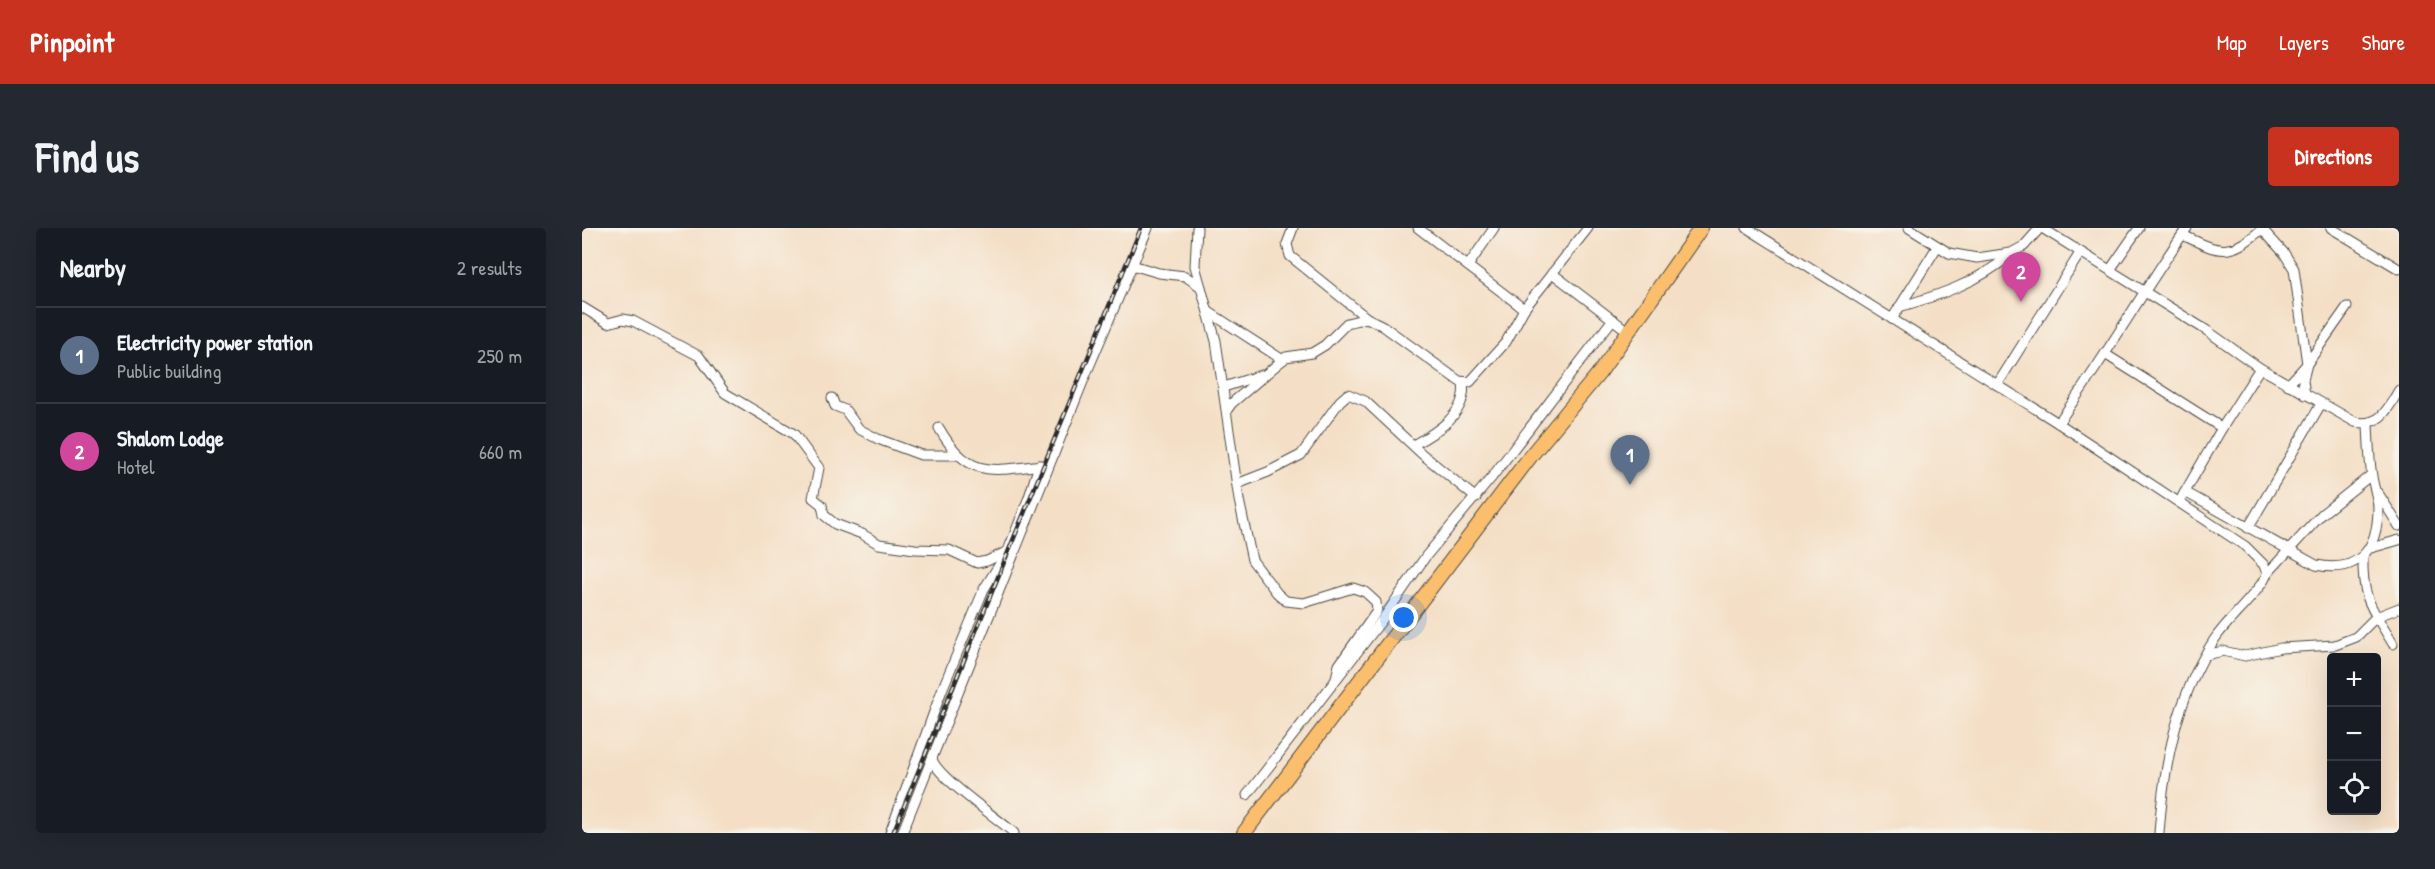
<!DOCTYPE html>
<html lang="en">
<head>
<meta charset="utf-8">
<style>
  :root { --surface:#171b24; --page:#242831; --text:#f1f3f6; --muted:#9ea1a6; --line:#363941; --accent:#c8321e }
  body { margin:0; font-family:"Patrick Hand",sans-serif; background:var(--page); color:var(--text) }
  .controls { position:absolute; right:18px; bottom:18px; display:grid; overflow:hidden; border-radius:6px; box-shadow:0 6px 24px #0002 }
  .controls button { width:54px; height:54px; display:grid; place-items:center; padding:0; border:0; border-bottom:2px solid var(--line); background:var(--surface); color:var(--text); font:30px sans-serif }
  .you { position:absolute; left:822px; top:390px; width:21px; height:21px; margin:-15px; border:4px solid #fff; border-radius:50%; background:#1a73e8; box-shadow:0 0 0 9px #1a73e833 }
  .badge { display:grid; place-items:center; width:39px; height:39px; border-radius:50%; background:var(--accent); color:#fff; font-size:20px; font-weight:700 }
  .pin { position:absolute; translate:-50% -50px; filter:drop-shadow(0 2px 3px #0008) }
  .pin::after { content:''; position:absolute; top:32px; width:21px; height:18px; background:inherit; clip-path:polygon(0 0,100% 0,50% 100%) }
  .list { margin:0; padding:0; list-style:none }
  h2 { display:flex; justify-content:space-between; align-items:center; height:78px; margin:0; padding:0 24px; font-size:26px }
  h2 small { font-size:20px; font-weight:400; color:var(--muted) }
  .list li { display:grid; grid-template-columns:39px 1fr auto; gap:18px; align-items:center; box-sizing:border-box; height:96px; padding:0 24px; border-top:2px solid var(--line) }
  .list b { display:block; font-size:22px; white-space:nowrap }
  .list p { margin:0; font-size:20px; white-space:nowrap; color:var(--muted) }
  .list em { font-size:20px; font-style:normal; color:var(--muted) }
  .icon { flex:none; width:33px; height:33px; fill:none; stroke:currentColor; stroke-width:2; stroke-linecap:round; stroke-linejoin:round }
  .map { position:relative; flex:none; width:1817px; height:605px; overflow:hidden; border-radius:6px }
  header { display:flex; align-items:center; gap:36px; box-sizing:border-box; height:84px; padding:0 30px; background:var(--accent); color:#fff }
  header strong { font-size:28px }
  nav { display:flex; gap:33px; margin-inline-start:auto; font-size:21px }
  .intro { display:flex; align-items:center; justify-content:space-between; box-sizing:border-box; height:144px; padding:0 36px }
  h1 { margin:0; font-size:42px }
  .button { padding:15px 27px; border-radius:6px; background:var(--accent); color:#fff; font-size:21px; font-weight:700 }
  main { display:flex; gap:36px; padding:0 36px }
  aside { flex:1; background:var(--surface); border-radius:6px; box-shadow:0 6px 24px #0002 }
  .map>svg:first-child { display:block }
</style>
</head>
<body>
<header>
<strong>Pinpoint</strong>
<nav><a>Map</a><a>Layers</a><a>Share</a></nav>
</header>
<div class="intro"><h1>Find us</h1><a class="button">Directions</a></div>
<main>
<aside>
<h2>Nearby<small>2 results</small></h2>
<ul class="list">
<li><span class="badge" style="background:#5c6f8a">1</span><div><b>Electricity power station</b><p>Public building</p></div><em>250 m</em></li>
<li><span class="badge" style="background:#d1479c">2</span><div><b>Shalom Lodge</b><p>Hotel</p></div><em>660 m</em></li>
</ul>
</aside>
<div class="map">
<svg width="1817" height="605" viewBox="0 0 1817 605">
  <rect width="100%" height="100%" fill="#f7f3e8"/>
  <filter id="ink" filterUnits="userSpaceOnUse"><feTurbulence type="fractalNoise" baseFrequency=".0167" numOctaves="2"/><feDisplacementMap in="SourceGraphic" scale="12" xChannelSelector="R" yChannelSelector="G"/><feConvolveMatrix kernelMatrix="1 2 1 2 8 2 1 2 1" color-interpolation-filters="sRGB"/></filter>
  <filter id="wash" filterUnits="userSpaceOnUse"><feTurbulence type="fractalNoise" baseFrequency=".008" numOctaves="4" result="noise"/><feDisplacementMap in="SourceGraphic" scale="24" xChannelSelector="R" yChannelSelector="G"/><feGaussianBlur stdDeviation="1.35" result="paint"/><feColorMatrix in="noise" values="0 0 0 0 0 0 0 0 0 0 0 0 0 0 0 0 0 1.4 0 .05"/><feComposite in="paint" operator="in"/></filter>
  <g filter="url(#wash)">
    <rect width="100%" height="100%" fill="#f4dfc6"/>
  </g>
  <g filter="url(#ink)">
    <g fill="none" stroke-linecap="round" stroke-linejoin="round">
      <g stroke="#494642" stroke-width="11">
        <g id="minor">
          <polyline points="615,0 613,38 634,113 657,272 670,332 695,365 704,373 722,375 771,360 783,364 794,374 795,383 757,437 754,450"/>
          <polyline points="711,0 705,16 708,28 785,90"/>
          <polyline points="836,0 942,81"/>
          <path d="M1165,0L1476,195L1663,318L1682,337L1685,346L1682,352C1668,374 1646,391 1632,412C1594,471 1582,536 1577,605"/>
          <polyline points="1327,0 1367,25 1395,30 1429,25 1442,18 1458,0"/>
          <path d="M1460,0L1624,102L1678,140L1773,194C1798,199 1806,181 1817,162"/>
          <polyline points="1749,0 1817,41"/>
          <polyline points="1680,1 1702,25 1712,41 1725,136 1721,152 1723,167"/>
          <path d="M1601,7C1638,25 1647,30 1681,0"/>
          <polyline points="550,37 577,45 603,48 619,59"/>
          <polyline points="886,38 912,0"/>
          <polyline points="1528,42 1557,0"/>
          <polyline points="970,45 1047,104"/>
          <polyline points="0,79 26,95 41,91 51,93 117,128 143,165 212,206 237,240 231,270 240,277 242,287 253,296 280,306 297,316 333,321 367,322 395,335 405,333 426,323"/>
          <path d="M1317,79C1358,67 1395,55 1428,27"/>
          <polyline points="627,84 701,132"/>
          <polyline points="1310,91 1355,19"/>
          <polyline points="1523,126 1640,200"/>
          <polyline points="1415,157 1498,25"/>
          <polyline points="1706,157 1725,136 1765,79"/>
          <polyline points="642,159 679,147"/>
          <polyline points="250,170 253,178 263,182 277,201 296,211 339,227 376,227"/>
          <polyline points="645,182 650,175 704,129 730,125 743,117 765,95 785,90 801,98 877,153 888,154 924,114 942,81 1006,0"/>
          <path d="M1476,195C1522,132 1560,64 1605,0"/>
          <path d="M357,200C386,251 409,243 460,237"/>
          <path d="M831,217C855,204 886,185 881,155"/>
          <polyline points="655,256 686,244 719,227 758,173 766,166 783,173 840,226 894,270"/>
          <path d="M1603,264L1734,337C1777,346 1796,321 1796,280C1796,269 1791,258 1790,248C1787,231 1787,214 1786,197"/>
          <polyline points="1796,265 1817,298"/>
          <polyline points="1600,269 1640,200 1678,140"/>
          <polyline points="1666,300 1739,176"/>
          <polyline points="1789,320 1817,312"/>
          <path d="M1781,329C1780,373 1790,380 1811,416"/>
          <polyline points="1685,346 1740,286 1789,247"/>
          <polyline points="1624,427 1641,423 1663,428 1699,420 1753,417 1774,409 1794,389 1817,380"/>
          <path d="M350,531C355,549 414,589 432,605"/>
          <polyline points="665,567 800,392 844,328 910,249 1031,91"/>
          <polyline points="308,605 360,462 402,361 426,323 447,269 457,237"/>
          <polyline points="320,605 504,146 566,0"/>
        </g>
      </g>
      <g stroke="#494642" stroke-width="16">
        <polyline id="highway" points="662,605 951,225 1018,144 1119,0"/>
      </g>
      <use href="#minor" stroke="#fff" stroke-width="9"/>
      <use href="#highway" stroke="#fabe6d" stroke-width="14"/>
      <g stroke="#2b2b2b" stroke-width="4.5">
        <polyline id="rail" points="311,605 559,0"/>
      </g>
      <use href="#rail" stroke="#f7f3e8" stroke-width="2" stroke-dasharray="7" stroke-linecap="butt"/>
    </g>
  </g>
</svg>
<div class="controls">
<button>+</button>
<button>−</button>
<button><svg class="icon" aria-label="locate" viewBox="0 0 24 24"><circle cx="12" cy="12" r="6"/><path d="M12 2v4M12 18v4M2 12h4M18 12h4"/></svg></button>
</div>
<div class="you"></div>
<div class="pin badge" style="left:1048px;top:257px;background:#5c6f8a">1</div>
<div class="pin badge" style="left:1439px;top:74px;background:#d1479c">2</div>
</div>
</main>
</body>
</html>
